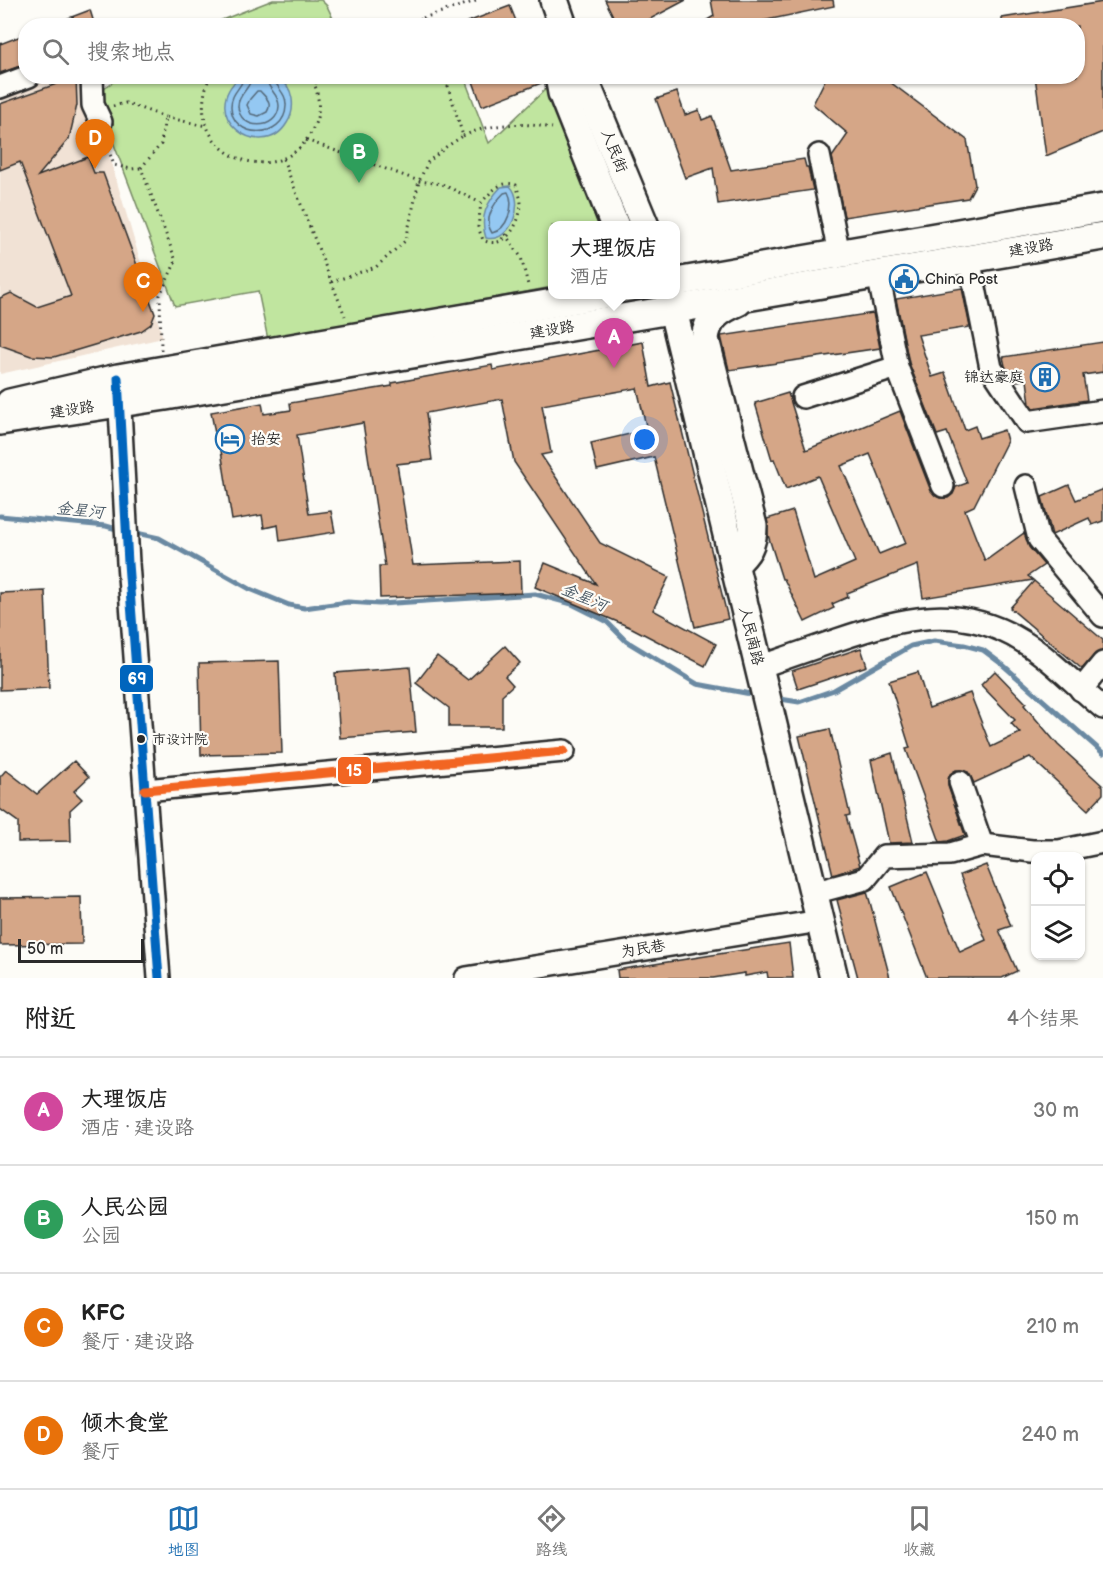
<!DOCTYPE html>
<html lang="zh">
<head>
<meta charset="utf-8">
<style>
  :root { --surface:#fff; --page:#f2f2f2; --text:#222; --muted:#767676; --line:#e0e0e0; --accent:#1f6fb2 }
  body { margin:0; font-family:"Balsamiq Sans","LXGW WenKai TC",sans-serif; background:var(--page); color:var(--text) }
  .controls { position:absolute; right:18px; bottom:18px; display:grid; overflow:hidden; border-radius:12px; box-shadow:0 2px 4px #0004 }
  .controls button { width:54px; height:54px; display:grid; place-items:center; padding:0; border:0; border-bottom:2px solid var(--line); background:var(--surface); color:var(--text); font:30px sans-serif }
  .scale { position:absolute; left:18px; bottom:15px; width:126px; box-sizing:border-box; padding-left:6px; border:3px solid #2b2b2b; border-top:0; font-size:16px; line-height:21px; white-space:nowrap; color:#2b2b2b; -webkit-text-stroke:4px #fdfcf7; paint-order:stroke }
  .you { position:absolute; left:645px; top:440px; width:21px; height:21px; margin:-15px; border:4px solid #fff; border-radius:50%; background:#1a73e8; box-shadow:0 0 0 9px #1a73e833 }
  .badge { display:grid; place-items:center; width:39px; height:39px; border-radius:50%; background:var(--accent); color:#fff; font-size:20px; font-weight:700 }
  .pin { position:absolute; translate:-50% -50px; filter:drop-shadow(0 2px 3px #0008) }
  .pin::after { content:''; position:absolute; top:32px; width:21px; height:18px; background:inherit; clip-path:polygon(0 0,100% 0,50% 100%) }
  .popup { position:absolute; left:548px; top:221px; width:132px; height:78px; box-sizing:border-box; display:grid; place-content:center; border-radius:12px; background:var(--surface); filter:drop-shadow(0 2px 4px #0005); font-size:20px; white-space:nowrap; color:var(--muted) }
  .popup b { font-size:22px; color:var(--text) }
  .popup::after { content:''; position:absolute; left:50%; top:100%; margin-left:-12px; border:12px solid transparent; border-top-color:var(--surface) }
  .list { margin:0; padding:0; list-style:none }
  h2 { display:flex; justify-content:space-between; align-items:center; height:78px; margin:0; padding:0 24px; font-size:26px }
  h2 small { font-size:20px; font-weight:400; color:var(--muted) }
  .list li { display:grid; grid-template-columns:39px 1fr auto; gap:18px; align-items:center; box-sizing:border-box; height:108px; padding:0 24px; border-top:2px solid var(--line) }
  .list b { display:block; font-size:22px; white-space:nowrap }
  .list p { margin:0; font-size:20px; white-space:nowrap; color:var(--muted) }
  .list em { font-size:20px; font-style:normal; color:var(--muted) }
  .icon { flex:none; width:33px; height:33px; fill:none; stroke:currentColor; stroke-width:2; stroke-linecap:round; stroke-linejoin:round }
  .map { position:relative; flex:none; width:1103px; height:978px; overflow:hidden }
  .search { position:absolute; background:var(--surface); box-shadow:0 2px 4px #0004; left:18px; right:18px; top:18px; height:66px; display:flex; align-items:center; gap:15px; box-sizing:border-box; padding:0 21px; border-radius:24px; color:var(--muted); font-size:22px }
  .sheet { height:510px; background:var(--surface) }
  nav { display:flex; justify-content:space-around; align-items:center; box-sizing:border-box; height:84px; border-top:2px solid var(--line); background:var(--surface); font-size:16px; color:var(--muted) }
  nav a { display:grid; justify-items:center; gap:3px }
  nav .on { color:var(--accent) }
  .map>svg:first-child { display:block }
</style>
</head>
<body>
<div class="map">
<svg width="1103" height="978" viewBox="0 0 1103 978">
  <rect width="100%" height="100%" fill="#fdfcf7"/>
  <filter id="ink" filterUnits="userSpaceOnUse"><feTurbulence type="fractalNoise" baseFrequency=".0167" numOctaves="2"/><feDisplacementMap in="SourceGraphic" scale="12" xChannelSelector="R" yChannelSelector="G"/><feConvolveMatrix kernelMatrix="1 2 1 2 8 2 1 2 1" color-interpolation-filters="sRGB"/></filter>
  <g filter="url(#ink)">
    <polygon fill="#f1e2d5" points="49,77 86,77 163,338 0,374 0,95"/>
    <g fill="#c0e59f" stroke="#768865" stroke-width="1.5">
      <polygon points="273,0 321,0 327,6 336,25 209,25"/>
      <polygon points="122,76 464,77 489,143 551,84 603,225 552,226 552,287 268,340 258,291 175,306 95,94"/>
    </g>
    <g fill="#94c8f2" stroke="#6a89a2" stroke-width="1.5">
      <path d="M241,76C251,76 269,73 278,78C294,86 296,109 287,123C262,165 194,115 241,76Z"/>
      <path d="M510,186C526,202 511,244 486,238C479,217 487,202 501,187Z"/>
    </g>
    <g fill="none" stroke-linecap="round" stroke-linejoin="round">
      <g stroke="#556a7b" stroke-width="1.5">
        <path d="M244,76C243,87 231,92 231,106C231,140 285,140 286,106C287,93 275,87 273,76"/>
        <path d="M252,76C251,89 238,93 238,106C239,131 278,131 279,106C279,93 266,89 266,76"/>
        <path d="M257,91H260C266,98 273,102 267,112L259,116L251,114L247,105L250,99Z"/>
        <path d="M504,193L508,192C515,205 508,229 492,233C483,220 494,203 504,193Z"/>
      </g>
      <g stroke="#6a89a2" stroke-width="5">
        <polyline points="0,516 106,526 120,530"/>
        <polyline points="132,532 159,538 250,589 289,605 304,608 348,602 379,604 535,594 572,604 606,621 626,641 697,684 756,695"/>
        <polyline points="774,698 799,702 834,690 911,646 934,641 964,645 983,650 1003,665 1103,753"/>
      </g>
    </g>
    <g fill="#d5a687" stroke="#2b2b2b" stroke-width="1.5" fill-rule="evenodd">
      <polygon points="605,0 686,0 637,26 618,26"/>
      <polygon points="711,0 833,0 834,6 738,26 697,26 714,16"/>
      <polygon points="1103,2 1103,132 1046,156 1035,76 1077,76 1077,26 1002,26 1002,18"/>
      <polygon points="510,6 518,26 462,26 462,24"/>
      <polygon points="90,10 95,26 53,26 53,24"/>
      <polygon points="26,34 26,64 0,73 0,44"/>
      <polygon points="471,76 544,76 544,82 482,106"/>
      <polygon points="827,76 882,76 967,140 975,185 968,198 844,217 832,157 848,134 813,104"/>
      <polygon points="76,77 77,105 69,139 38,176 88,157 94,173 103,173 155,314 151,324 141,331 54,357 31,356 0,345 0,298 11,293 37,307 71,296 20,162 0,170 0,104"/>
      <polygon points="677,92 685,115 699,110 702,120 712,116 731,170 804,159 806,167 808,167 813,190 718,204 713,168 685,178 656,99"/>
      <path d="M962,288L970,327L918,335L932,377L945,373L965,430L975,426L979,438L1004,430L1007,441L974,506L965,510L985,561L1024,533L1029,547L1044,565L1028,576L1033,580L923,598L918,565L847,593L848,597L832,604L834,608L805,622L784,579H782L768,535L767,519L793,511L814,580L855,562L818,476L786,489L774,459L772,460L755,403L788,393L806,450L900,411L931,491L940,498H948L953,494L956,487L967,483L947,432L937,435L909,363L896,299ZM870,454L906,543L879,554L841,466Z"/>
      <polygon points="873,313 880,348 729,370 721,336"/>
      <polygon points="643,342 651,387 670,382 728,619 695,627 654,457 597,470 591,443 647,430 637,388 542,405 551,453 541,455 600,543 669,577 653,610 716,644 705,666 632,628 535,587 545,563 596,584 514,462 502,399 426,413 432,460 397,464 413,565 520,561 521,593 380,598 379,566 385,566 363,423 297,435 309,514 331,511 335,532 280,541 278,525 264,528 262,515 232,520 219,438 216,439 211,412 262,403 264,414 291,410 290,403 392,386 392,383 492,365 493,370"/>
      <polygon points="1103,342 1103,372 1083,375 1087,400 1033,408 1030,404 1027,380 1015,381 1005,366 1003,357"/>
      <polygon points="1069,485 1076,500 1103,489 1103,521 1092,525 1089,518 1052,535 1042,497"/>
      <polygon points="1034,581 1103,640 1103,651 1094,655 1082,669 1010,608"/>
      <polygon points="45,591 49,688 0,690 0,593"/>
      <polygon points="505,646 520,663 505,676 513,685 502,695 502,727 449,727 449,708 416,683 437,656 468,680"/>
      <polygon points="861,648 867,666 798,689 792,671"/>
      <polygon points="279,661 282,753 201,755 199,663"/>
      <polygon points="410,667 416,732 340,738 335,673"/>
      <polygon points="995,671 1026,703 1024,705 1058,745 1103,786 1103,794 1088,810 1030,757 974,783 968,772 956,770 950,774 948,786 965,835 948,841 940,842 906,749 910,748 889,681 918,672 929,708 970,693 991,747 1020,733 1011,723 1015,720 981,685"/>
      <polygon points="830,729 850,815 846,816 860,866 833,875 799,736"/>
      <polygon points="892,753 913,842 889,843 871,760"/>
      <polygon points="74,761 89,777 74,791 82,799 70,810 71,841 18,842 18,822 0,809 0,777 6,770 37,794"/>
      <polygon points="986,865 1011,926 999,930 1017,971 1002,978 927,978 891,887 927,872 960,952 986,940 960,875"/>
      <polygon points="867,892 870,902 890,978 858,978 837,900"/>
      <polygon points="81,897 82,944 0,945 0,898"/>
      <polygon points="789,943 793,978 768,978 767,972 745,976 745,973 713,978 618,978 617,970"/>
    </g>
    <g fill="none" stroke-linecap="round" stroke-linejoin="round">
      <g stroke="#2b2b2b" stroke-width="26">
        <g id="minor">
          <polyline points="92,76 93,105 101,122"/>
          <polyline points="0,87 29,76"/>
          <polyline points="819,155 839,254"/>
          <polyline points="969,258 991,368 1027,422 1103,411"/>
          <polyline points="897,367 943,486"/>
          <polyline points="119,389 128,563 159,978"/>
          <polyline points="803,397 897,367 878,274"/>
          <polyline points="1026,486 1039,539 1103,616"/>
          <path d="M759,667C785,658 811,649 837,640C902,618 959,602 1022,641C1052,659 1076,686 1103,708"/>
          <polyline points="1081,690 1103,663"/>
          <polyline points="960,782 982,845"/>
          <polyline points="145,790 564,751"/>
          <polyline points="813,893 865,879 884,856 950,854 982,845 1032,851 1059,851 1103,842"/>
          <polyline points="466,978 820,921"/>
        </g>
      </g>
      <g stroke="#2b2b2b" stroke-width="32">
        <g id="major">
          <polyline points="554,0 563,26"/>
          <polyline points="559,76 562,93 615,226"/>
          <polyline points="583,76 645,226"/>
          <polyline points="676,282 1103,208"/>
          <polyline points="669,294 834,978"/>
          <polyline points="10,403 118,378 605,294"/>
          <polyline points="0,421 166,396 1103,236"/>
          <path d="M734,565C747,553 753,545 753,526L705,339C707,318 720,310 738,302"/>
        </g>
      </g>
      <g stroke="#2b2b2b" stroke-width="3" stroke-dasharray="1.5 4.5" stroke-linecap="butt">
        <polyline points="423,18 479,0"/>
        <polyline points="410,26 423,18 426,26"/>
        <path d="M210,76C175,160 290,198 316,121C321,107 318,90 311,76"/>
        <polyline points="315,83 326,76"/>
        <polyline points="113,106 126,103 165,117"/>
        <path d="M463,136C491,123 522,122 552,128"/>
        <polyline points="104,138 114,165 131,169 141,168"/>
        <path d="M306,140L419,181L442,184L481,203L478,227L483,240C505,251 520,224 521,204C521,198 518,191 516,185C501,179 491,192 481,203"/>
        <polyline points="283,159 345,316"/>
        <polyline points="502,239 505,234 521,257 528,285"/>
        <polyline points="331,282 376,267 406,240 419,181 428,162 446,147 463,136 445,76"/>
        <polyline points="161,350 160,295 176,261 141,168 161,144 165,117 206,126"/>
      </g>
      <use href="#minor" stroke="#fdfcf7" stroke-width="21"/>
      <use href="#major" stroke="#fdfcf7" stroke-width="27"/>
      <g stroke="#fdfcf7" stroke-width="14">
        <polyline id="bus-1" points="118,378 128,563 159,978"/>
      </g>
      <g stroke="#fdfcf7" stroke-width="14">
        <polyline id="bus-2" points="145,790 564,751"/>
      </g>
      <use href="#bus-1" stroke="#0065bd" stroke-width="9"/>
      <use href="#bus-2" stroke="#f26522" stroke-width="9"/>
    </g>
  </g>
  <defs>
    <g id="civic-ring" transform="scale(1.5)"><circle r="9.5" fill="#fdfcf7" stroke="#1f6fb2" stroke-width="1.5"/><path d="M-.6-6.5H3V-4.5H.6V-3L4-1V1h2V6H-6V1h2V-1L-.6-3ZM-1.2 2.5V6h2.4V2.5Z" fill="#1f6fb2"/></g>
    <g id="building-ring" transform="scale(1.5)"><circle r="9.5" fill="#fdfcf7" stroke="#1f6fb2" stroke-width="1.5"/><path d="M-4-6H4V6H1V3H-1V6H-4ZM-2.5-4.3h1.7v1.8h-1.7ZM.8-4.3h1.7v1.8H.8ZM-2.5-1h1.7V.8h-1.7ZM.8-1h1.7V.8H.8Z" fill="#1f6fb2"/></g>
    <g id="hotel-ring" transform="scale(1.5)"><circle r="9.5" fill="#fdfcf7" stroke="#1f6fb2" stroke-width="1.5"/><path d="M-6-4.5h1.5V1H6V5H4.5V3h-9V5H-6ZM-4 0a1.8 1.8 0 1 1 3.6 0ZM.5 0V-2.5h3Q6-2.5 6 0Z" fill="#1f6fb2"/></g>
  </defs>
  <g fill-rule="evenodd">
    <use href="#civic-ring" x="904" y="279"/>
    <use href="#building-ring" x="1045" y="377"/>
    <use href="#hotel-ring" x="230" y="439"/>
  </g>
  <circle fill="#2b2b2b" stroke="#fdfcf7" stroke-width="2" cx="141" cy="739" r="5"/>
  <g text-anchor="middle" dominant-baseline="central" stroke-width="4.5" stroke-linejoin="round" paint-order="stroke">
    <g font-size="14" fill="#2b2b2b" stroke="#fdfcf7" text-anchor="start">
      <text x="152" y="739">市设计院</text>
    </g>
    <g font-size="15" fill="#2b2b2b" stroke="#fdfcf7">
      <text transform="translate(614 151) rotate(68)">人民街</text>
      <text transform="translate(1031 248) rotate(-10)">建设路</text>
      <text transform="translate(552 330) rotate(-10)">建设路</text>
      <text transform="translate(72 410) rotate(-9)">建设路</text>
      <text transform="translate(751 636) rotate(76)">人民南路</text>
      <text transform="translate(643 949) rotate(-9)">为民巷</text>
    </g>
    <g font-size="15" fill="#2b2b2b" stroke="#fdfcf7" text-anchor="start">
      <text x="925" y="279">China Post</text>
      <text x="1024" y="377" text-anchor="end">锦达豪庭</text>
      <text x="251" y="439">抬安</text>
    </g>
    <g font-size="16" font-style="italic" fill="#4a5a67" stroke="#fdfcf7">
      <text transform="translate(80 511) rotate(6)">金星河</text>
      <text transform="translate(584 598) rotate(23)">金星河</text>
    </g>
  </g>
  <g stroke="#fdfcf7" stroke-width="2">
    <rect x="119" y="664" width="35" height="29" rx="6" fill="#0065bd"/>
    <rect x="337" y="756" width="35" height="29" rx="6" fill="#f26522"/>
  </g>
  <g font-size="16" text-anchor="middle" font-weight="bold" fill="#fff">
    <text x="137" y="684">69</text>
    <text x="354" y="776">15</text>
  </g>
</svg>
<div class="controls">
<button><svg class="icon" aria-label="locate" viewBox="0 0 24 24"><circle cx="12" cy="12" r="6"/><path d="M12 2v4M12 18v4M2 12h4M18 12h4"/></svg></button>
<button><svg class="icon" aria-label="layers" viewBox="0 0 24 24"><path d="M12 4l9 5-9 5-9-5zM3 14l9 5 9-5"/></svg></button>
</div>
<div class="scale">50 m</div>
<div class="you"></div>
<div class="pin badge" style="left:614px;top:368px;background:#d1479c">A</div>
<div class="popup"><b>大理饭店</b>酒店</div>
<div class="pin badge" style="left:359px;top:183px;background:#2e9e5b">B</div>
<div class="pin badge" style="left:143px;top:312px;background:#e8710a">C</div>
<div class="pin badge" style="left:95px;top:169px;background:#e8710a">D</div>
<div class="search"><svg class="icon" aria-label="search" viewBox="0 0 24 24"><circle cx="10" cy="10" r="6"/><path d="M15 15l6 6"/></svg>搜索地点</div>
</div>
<section class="sheet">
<h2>附近<small>4个结果</small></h2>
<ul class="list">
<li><span class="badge" style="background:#d1479c">A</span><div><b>大理饭店</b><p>酒店 · 建设路</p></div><em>30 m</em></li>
<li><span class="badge" style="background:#2e9e5b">B</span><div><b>人民公园</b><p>公园</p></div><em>150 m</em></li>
<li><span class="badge" style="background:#e8710a">C</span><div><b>KFC</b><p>餐厅 · 建设路</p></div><em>210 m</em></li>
<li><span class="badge" style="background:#e8710a">D</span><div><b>倾木食堂</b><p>餐厅</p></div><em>240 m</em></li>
</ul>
</section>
<nav>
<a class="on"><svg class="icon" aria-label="map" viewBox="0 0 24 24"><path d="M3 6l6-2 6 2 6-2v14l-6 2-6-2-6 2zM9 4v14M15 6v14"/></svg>地图</a>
<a><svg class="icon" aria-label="directions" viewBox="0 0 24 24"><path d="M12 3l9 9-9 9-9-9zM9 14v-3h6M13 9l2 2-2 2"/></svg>路线</a>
<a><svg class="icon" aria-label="saved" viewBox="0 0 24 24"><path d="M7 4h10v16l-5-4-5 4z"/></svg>收藏</a>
</nav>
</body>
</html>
